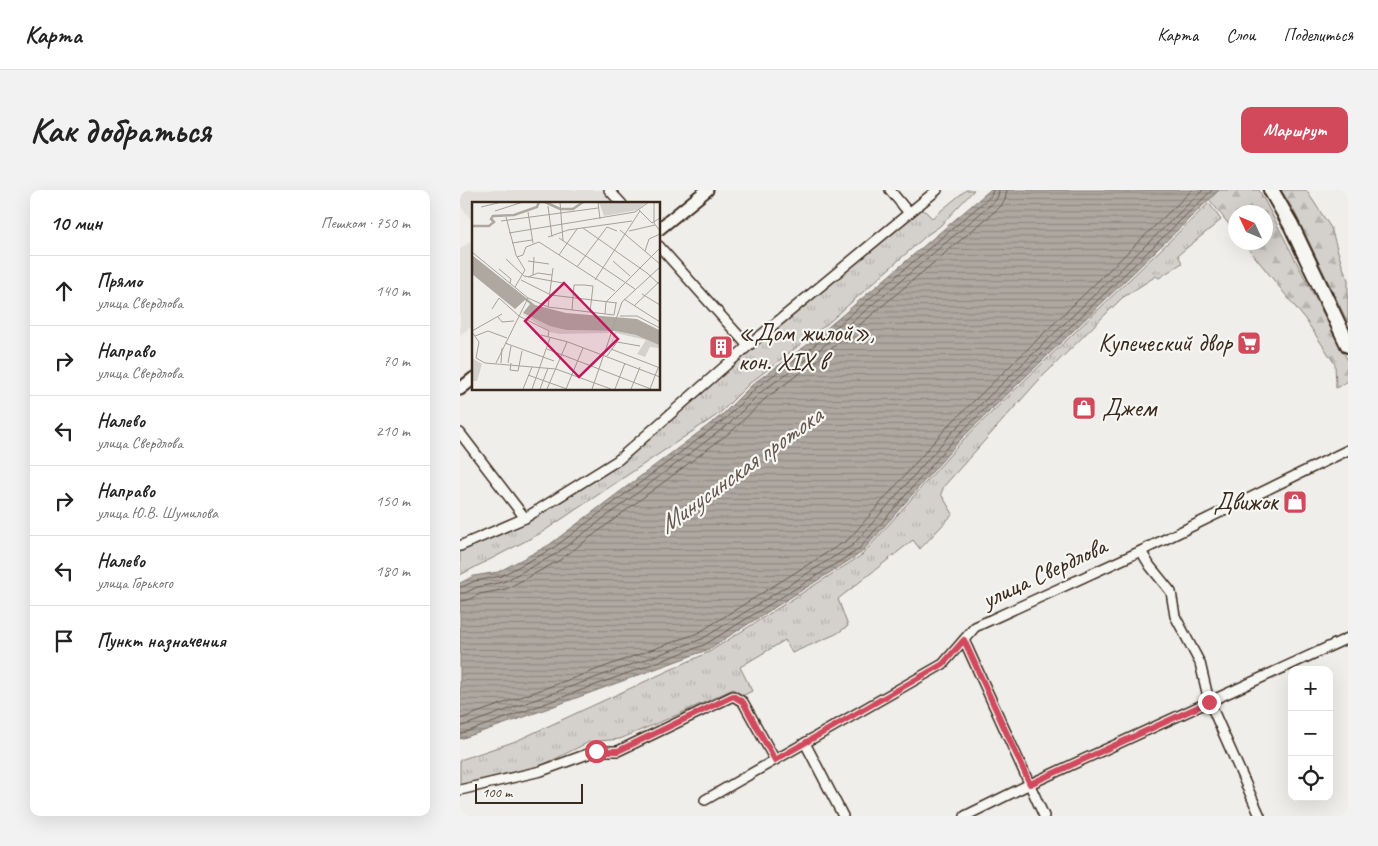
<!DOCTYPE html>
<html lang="ru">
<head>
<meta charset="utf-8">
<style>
  :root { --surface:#fff; --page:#f2f2f2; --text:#222; --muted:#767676; --line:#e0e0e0; --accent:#d1495b }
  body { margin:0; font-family:Caveat,sans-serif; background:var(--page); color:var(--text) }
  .controls { position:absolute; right:15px; bottom:15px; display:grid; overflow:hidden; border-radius:10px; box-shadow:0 5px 20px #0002 }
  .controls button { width:45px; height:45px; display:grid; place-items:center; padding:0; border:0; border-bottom:1px solid var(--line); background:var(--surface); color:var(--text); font:25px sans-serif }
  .compass { position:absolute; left:768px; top:15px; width:45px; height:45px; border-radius:50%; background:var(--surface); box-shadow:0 5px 20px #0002; rotate:314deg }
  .scale { position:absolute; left:15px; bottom:12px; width:108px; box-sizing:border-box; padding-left:5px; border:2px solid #3b2a1e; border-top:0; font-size:14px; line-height:18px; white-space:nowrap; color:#3b2a1e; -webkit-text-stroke:4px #f6f6f2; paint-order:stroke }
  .stop { position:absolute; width:15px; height:15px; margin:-11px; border:4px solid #d1495b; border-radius:50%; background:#fff }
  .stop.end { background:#d1495b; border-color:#fff; box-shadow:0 1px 5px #0008 }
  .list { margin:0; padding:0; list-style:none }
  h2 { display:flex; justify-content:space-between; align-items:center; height:65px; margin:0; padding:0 20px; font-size:21px }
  h2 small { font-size:16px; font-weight:400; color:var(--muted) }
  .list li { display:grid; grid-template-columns:32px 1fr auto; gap:15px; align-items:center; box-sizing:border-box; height:70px; padding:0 20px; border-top:1px solid var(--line) }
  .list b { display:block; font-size:19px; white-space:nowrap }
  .list p { margin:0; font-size:16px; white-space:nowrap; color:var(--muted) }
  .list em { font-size:16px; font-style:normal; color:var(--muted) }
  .icon { flex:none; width:28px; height:28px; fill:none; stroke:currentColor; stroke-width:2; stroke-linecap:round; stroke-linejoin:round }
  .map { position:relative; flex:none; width:888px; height:626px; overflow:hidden; border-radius:10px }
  header { display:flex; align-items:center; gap:30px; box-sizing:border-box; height:70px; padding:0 25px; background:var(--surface); border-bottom:1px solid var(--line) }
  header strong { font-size:24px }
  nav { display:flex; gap:28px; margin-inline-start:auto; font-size:18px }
  .intro { display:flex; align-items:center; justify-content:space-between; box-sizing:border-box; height:120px; padding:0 30px }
  h1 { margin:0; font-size:35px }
  .button { padding:12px 22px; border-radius:10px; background:var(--accent); color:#fff; font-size:18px; font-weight:700 }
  main { display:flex; gap:30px; padding:0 30px }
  aside { flex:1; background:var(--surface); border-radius:10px; box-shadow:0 5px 20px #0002 }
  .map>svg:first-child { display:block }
</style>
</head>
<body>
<header>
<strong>Карта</strong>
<nav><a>Карта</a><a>Слои</a><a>Поделиться</a></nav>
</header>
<div class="intro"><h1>Как добраться</h1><a class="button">Маршрут</a></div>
<main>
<aside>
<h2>10 мин<small>Пешком · 750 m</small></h2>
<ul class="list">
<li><svg class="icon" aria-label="ahead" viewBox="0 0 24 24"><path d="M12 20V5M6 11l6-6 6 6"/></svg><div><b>Прямо</b><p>улица Свердлова</p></div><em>140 m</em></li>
<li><svg class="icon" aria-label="right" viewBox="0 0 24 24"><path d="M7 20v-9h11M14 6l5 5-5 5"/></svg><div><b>Направо</b><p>улица Свердлова</p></div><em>70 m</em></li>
<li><svg class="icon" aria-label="left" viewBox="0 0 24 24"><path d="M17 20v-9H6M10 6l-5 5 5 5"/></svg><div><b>Налево</b><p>улица Свердлова</p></div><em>210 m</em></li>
<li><svg class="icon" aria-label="right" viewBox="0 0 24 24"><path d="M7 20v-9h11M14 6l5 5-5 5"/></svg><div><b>Направо</b><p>улица Ю.В. Шумилова</p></div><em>150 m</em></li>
<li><svg class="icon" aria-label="left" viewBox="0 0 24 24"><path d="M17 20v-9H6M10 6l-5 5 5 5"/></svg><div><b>Налево</b><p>улица Горького</p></div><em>180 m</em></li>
<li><svg class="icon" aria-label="arrive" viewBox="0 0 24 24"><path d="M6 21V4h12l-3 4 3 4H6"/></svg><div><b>Пункт назначения</b></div></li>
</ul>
</aside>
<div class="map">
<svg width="888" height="626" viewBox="0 0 888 626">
  <defs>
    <pattern id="forest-firs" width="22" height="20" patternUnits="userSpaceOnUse" patternTransform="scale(1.25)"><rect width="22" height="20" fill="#d4d1cc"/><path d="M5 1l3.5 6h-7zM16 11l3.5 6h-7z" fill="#b7b4af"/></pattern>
    <pattern id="park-tufts" width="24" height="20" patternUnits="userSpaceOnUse" patternTransform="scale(1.25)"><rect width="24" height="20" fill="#d4d1cc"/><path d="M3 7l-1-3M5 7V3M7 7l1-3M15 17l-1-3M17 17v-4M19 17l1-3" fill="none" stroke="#b7b4af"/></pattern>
    <pattern id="water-rules" width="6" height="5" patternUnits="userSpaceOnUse" patternTransform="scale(1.25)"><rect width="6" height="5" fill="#afa8a1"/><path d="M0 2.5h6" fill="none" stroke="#908983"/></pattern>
  </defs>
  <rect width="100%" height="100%" fill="#efeeea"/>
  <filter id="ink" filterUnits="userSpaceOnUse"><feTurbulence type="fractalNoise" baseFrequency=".02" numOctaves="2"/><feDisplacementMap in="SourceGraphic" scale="10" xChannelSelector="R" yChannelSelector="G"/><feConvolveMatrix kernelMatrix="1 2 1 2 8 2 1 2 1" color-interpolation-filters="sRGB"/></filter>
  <g filter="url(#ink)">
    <g fill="#e2dfdb">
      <polygon points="2,0 142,0 153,14 14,14 14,33 0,15 0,2"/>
      <polygon points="14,49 14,135 0,145 0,59"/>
    </g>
    <g fill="url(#forest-firs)" stroke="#887e75">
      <polygon points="759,0 799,0 888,171 888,191 876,198 875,174 845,129 784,53 806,52 806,22 776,22 775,42 749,9"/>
      <polygon points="821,0 846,0 871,38 881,72 888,90 888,133 834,21"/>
    </g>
    <g fill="url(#park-tufts)" stroke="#887e75">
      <polygon points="506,0 514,0 480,36 467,45 367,134 290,193 260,223 81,343 0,385 0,362 67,331 161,271 290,158 461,17 472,28"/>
      <polygon points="749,13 761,30 718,65 722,73 699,88 696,86 662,108 578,191 484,296 481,304 493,324 460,359 453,350 378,409 388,436 376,444 332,463 325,450 280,477 292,501 282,506 273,499 219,524 160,549 129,552 75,579 0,596 0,570 56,551 249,462 402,365 503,250"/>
    </g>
    <polygon fill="url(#water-rules)" stroke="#81766d" points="530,0 759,0 501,249 401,363 247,460 56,530 0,549 0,393 14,386 38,382 89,355 262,225 294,193 347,155"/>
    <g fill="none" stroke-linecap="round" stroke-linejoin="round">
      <g stroke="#695c52" stroke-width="1">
        <polyline points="0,397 4,396 15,391 41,386 92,359 265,229 297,197 350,159 531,6 533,0"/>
        <polyline points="0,403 5,403 17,397 43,392 96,364 269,234 301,202 354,164 535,11 538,6 539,0"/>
        <polyline points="0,411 8,410 20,404 46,399 100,370 273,240 306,208 359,169 540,17 545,10 547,0"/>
        <polyline points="0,529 238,443 389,349 488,236 732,0"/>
        <polyline points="0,537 242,449 393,355 493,241 743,0"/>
        <polyline points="0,544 54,525 244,455 398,360 498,245 752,0"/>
      </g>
      <g stroke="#3b2a1e" stroke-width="12">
        <g id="minor">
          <polyline points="149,0 162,14"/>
          <polyline points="430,0 449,23"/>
          <polyline points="199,56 288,156"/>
          <polyline points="0,243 65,328"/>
          <polyline points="0,356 65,328 158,270 288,156 477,0"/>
          <polyline points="681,361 690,376 711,402 715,426 740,473 749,511 800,626"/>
          <polyline points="504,450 584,626"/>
          <polyline points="345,553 383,626"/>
          <polyline points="0,600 81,581 136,561 158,561 273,506 283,512 315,570"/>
          <polyline points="245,610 483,474 515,437 681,361 888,260"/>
          <polyline points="505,626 570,594 888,448"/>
        </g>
      </g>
      <g stroke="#3b2a1e" stroke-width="15">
        <g id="tertiary">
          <polyline points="199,39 247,0"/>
          <polyline points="0,199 14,188"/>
        </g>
      </g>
      <g stroke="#3b2a1e" stroke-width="18">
        <polyline id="primary" points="811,0 831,35 888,155"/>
      </g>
      <use href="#minor" stroke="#f6f6f2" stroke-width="9"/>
      <use href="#tertiary" stroke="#f6f6f2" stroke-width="11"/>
      <use href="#primary" stroke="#f6f6f2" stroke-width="14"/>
    </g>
  </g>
  <g fill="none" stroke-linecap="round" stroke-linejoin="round" filter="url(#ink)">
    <polyline stroke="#d1495b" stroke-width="6" points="136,561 158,561 273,506 283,512 315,570 483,474 504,450 570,594 749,512"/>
  </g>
  <defs>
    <g id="supermarket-square" transform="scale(1.25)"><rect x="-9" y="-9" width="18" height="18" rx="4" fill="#d1495b" stroke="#f6f6f2"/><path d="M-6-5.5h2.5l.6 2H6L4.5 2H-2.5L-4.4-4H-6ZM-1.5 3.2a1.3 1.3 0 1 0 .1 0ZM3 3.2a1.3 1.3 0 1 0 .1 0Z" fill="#fff"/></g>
    <g id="building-square" transform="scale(1.25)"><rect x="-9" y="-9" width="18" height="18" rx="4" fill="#d1495b" stroke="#f6f6f2"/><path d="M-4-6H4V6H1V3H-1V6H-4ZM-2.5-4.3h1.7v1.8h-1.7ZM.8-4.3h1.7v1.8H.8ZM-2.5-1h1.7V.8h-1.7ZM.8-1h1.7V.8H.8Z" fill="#fff"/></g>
    <g id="shop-square" transform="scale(1.25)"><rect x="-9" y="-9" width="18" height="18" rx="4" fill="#d1495b" stroke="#f6f6f2"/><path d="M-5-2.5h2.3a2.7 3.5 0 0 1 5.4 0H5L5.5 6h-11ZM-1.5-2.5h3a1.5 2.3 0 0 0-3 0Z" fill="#fff"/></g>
  </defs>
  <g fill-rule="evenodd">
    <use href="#supermarket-square" x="789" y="153"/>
    <use href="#building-square" x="261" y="157"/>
    <use href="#shop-square" x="624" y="218"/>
    <use href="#shop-square" x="835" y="312"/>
  </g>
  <g text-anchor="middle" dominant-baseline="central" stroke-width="4.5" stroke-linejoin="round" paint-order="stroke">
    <g font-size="25" fill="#3b2a1e" stroke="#f6f6f2" text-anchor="start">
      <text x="278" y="143">«Дом жилой»,<tspan x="278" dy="29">кон. ХIХ в</tspan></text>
      <text x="772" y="153" text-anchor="end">Купеческий двор</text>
      <text x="642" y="218">Джем</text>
      <text x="818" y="312" text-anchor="end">Движок</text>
    </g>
    <g font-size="25" fill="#3b2a1e" stroke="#f6f6f2">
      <text transform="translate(584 383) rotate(-25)">улица Свердлова</text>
    </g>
    <g font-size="26" font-style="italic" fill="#64564c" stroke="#f6f6f2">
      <text transform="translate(280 280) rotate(-36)">Минусинская протока</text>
    </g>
  </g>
  <g transform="translate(12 12)">
    <rect width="188" height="188" fill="#efeeea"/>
    <path d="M143,129L164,133L187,143V146L178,145L173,155L165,152L174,138L144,131L137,148ZM0,156L10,162L5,179H0Z" fill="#d4d1cc"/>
    <path d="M127,0H175L165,8L132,14ZM50,112L94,128L137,129V131L88,132L78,130Z" fill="#d4d1cc"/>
    <path d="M0,53L63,103L94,111L165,117L187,128V143L164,133L143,129L94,128L78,124L51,111L58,102L53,98L43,107L0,72Z" fill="#afa8a1"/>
    <path fill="none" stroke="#afa8a1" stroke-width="2.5" d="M73,0L88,7H101L111,0M0,24H17L22,20L19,17L21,14L42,13L65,5L67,0"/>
    <path fill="none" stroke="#a7a098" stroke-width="1" d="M88,0L91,39M126,0L128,17M182,0V21L188,29M76,4L80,35M9,5L30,0M167,8L180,21L188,16M23,9L51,0M56,10L61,41M34,15L44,53L53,68L43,85M29,19L126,6M111,26L175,71L188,83M148,28L188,62M157,29L183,23M37,31L163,10L177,0M76,35L96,28L160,19M87,36L163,87M40,41L60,38M173,49L177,37L188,32M0,50L56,96L76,105L142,113L144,101M87,53L105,27M45,55L51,53L54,45L67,40L143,89M34,57L52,74L91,81M56,59L77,62M141,59L158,74M105,65L135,25L145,29M27,67L39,77L38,81M61,73L62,55M56,75L66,71L80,73M49,78L79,93L145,101M123,78L168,9M170,92L188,103M152,97L188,120M162,104L188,79M76,105L81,66M20,107L27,96L47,114L77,129L76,135M100,108L102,83H112L121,84L118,110M133,112L134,100L188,46M148,114H165L188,126M26,115L30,120L42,119M0,129L30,112M0,130L7,140L4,156L13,161L84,167L139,187M69,133L96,140L188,175M3,134L16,129L35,136M33,141L82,159M75,147L179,187M139,147L188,166M135,154L145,140L168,144M24,161L56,96M29,161L30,146M36,161L39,144M39,161L38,168L46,169L50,149M56,173L95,187M51,187L60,165M60,187L78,136M68,187L76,166M75,187L95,140M94,187L111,146M120,187L150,100L188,65M143,187L153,161M159,187L168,165M178,187L186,166"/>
    <path fill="#c2185b" fill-opacity="0.15" stroke="#c2185b" stroke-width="2.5" d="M92,81L146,137L107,175L53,119Z"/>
    <rect width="188" height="188" fill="none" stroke="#3b2a1e" stroke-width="2.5"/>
  </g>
</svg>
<div class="controls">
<button>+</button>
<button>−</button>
<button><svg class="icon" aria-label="locate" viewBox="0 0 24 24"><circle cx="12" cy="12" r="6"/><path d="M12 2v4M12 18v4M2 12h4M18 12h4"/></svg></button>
</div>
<svg class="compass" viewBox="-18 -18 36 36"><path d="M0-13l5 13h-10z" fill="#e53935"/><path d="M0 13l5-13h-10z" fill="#767676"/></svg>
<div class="scale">100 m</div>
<div class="stop" style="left:136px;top:561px"></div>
<div class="stop end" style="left:749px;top:512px"></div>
</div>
</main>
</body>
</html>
